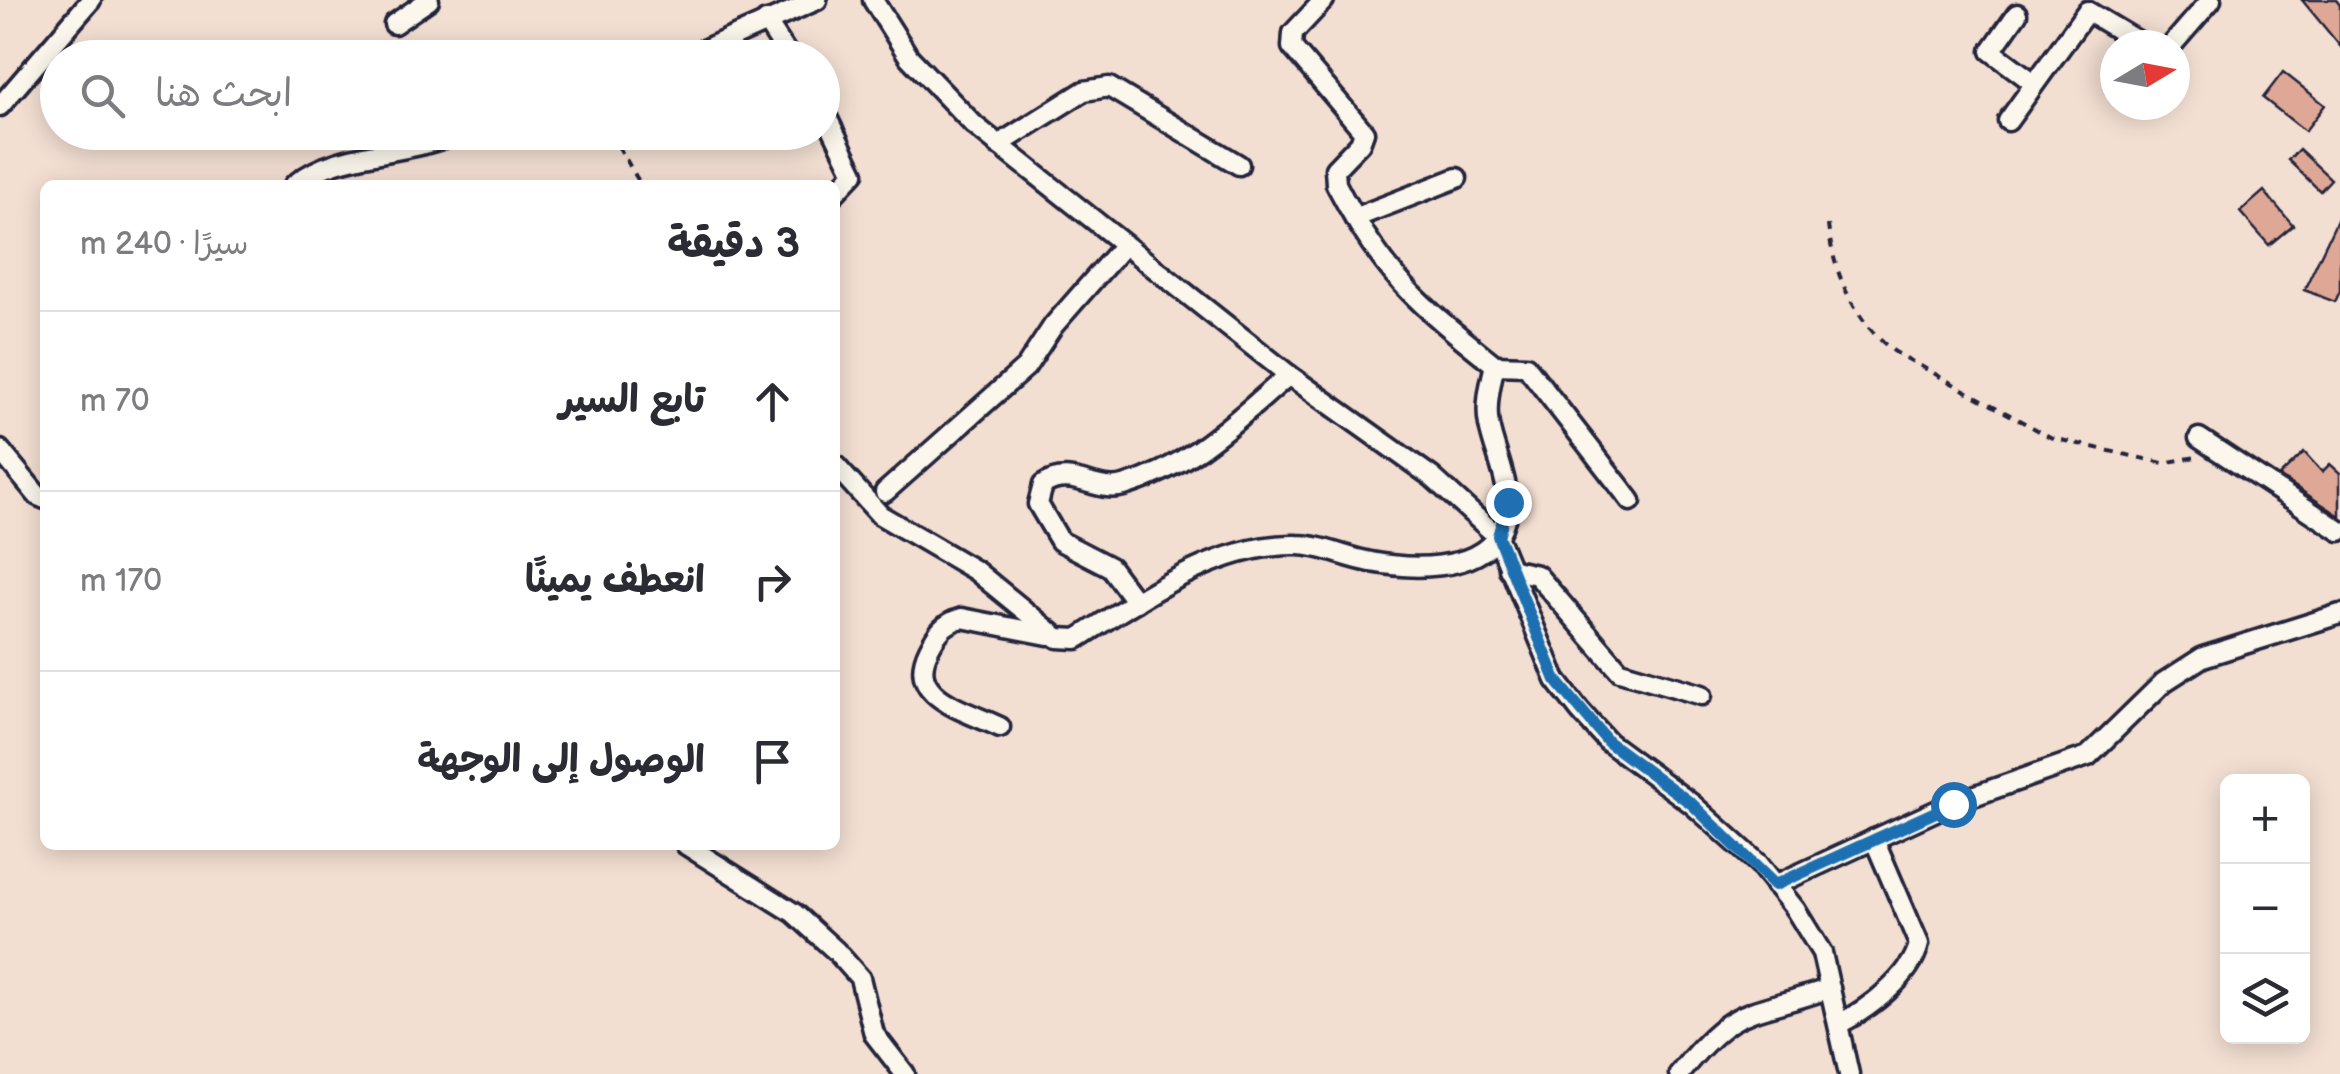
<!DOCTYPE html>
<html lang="ar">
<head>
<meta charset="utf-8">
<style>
  :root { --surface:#fff; --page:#f7f7f7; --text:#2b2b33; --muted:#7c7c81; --line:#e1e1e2 }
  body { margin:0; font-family:"Balsamiq Sans","Playpen Sans Arabic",sans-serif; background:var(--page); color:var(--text); direction:rtl }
  .controls { position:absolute; right:30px; bottom:30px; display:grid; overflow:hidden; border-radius:15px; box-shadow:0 5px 25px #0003 }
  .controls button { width:90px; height:90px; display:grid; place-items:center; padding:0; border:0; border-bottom:2px solid var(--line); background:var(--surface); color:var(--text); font:50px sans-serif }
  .compass { position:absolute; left:2100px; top:30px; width:90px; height:90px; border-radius:50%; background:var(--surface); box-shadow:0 5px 25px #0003; rotate:80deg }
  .stop { position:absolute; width:30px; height:30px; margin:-22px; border:8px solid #1f6fb2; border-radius:50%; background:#fff }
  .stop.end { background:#1f6fb2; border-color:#fff; box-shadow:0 2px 10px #0008 }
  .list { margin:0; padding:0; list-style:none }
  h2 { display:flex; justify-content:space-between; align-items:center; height:130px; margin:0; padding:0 40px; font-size:42px }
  h2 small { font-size:32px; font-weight:400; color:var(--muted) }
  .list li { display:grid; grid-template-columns:65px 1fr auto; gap:30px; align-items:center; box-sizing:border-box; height:180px; padding:0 40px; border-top:2px solid var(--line) }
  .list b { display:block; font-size:38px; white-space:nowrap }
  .list em { font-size:32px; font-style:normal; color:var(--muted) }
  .icon { flex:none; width:55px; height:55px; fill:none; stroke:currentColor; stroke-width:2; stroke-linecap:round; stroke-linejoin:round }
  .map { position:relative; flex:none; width:2340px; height:1074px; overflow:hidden; direction:ltr }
  .search { position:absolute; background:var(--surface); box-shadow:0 5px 25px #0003; left:40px; top:40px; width:800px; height:110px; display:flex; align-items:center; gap:25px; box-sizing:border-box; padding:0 35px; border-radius:55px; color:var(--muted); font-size:38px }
  .panel { position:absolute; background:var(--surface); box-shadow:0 5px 25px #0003; left:40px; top:180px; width:800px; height:670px; border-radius:15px; direction:rtl }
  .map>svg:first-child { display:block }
</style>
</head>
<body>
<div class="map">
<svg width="2340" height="1074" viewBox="0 0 2340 1074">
  <rect width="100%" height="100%" fill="#f3dfd2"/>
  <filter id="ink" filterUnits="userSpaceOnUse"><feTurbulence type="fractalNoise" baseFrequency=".01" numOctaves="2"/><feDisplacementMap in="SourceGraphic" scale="20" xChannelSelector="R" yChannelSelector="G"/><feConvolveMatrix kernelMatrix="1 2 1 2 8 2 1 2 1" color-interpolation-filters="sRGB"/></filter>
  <g filter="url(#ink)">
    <g fill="#dfa896" stroke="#22223b" stroke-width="2.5">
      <polygon points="2302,0 2336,0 2340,5 2340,46"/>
      <polygon points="2283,72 2325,105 2305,131 2263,98"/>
      <polygon points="2299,149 2331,179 2320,191 2288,160"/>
      <polygon points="2264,191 2293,225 2269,245 2240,212"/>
      <polygon points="2340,214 2340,291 2335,302 2304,290"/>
      <polygon points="2304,452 2322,472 2330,464 2340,473 2340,516 2279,476"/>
    </g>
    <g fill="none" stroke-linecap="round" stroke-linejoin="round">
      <g stroke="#22223b" stroke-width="25">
        <g id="street">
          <polyline points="873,0 909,57 974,125 1289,375 1432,477 1497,536 1556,680 1580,711 1608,742 1692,804 1759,864 1795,909 1822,953 1849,1074"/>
          <polyline points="2017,14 1991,51 2034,83"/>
          <polyline points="766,21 790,58"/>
          <polyline points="394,24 429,0"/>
          <polyline points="2172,45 2211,0"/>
          <polyline points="685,58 817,0"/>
          <polyline points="0,106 91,0"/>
          <polyline points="822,107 854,173 835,193"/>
          <polyline points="2008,121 2087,11 2144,45"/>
          <polyline points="998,145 1084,91 1109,87 1239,165"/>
          <path d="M294,185C338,148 408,157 458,132"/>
          <polyline points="1354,218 1457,178"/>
          <polyline points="1495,365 1526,366 1631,501"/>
          <polyline points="2199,438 2340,531"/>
          <polyline points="0,450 38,496 45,499"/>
          <path d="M835,465L880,515L976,571L1058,638L1077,639C1140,599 1218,543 1297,545C1322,545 1346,558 1371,562C1408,569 1475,573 1498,535C1521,498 1496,462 1489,425C1485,406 1490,384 1495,365C1416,302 1383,275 1336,184L1335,169L1360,143L1364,132L1292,47L1293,33L1324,0"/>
          <polyline points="885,492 1026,367 1053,326 1123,246"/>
          <polyline points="1509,569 1537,575 1620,671 1702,695"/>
          <path d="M1136,602L1110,567L1060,541L1038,504L1043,485C1072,466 1095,494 1124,486C1192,466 1237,419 1289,375"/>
          <path d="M1000,727C963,709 905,697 929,649C937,633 944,623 962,618L1048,635"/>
          <polyline points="686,845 794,913 836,951 860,978 874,1034 905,1074"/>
          <polyline points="1775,885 1953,803 2088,756 2164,682 2203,657 2340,614"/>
          <path d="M1839,1024C1868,1009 1911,978 1919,944L1874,839"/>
          <path d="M1679,1074C1737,1000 1750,1017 1830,988"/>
        </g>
      </g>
      <g stroke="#22223b" stroke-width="4" stroke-dasharray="8 8" stroke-linecap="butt">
        <polyline points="610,132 641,185"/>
        <path d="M1828,225C1833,273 1855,323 1895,352L2052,438L2163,463L2196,457"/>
      </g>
      <use href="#street" stroke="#fbf7ec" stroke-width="18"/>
    </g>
  </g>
  <g fill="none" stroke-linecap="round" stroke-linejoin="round" filter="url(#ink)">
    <polyline stroke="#1f6fb2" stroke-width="12" points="1508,502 1498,536 1556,680 1608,742 1692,804 1775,885 1953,804"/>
  </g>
</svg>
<div class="controls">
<button>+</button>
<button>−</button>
<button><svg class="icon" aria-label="layers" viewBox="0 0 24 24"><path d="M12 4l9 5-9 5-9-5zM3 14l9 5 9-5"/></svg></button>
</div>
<svg class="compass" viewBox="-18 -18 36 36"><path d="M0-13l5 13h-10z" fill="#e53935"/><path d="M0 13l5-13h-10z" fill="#7c7c81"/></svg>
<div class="stop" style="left:1953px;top:804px"></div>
<div class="stop end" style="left:1508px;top:502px"></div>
<div class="search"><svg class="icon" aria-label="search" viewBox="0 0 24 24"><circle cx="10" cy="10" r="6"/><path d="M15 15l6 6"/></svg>ابحث هنا</div>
<section class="panel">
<h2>3 دقيقة<small>سيرًا · 240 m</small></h2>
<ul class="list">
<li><svg class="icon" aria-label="ahead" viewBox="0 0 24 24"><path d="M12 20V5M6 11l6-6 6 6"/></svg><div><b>تابع السير</b></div><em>70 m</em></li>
<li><svg class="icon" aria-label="right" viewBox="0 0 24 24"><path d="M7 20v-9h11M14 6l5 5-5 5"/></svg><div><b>انعطف يمينًا</b></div><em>170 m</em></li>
<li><svg class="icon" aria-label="arrive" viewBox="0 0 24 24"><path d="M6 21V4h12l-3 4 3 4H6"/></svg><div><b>الوصول إلى الوجهة</b></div></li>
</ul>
</section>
</div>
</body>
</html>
